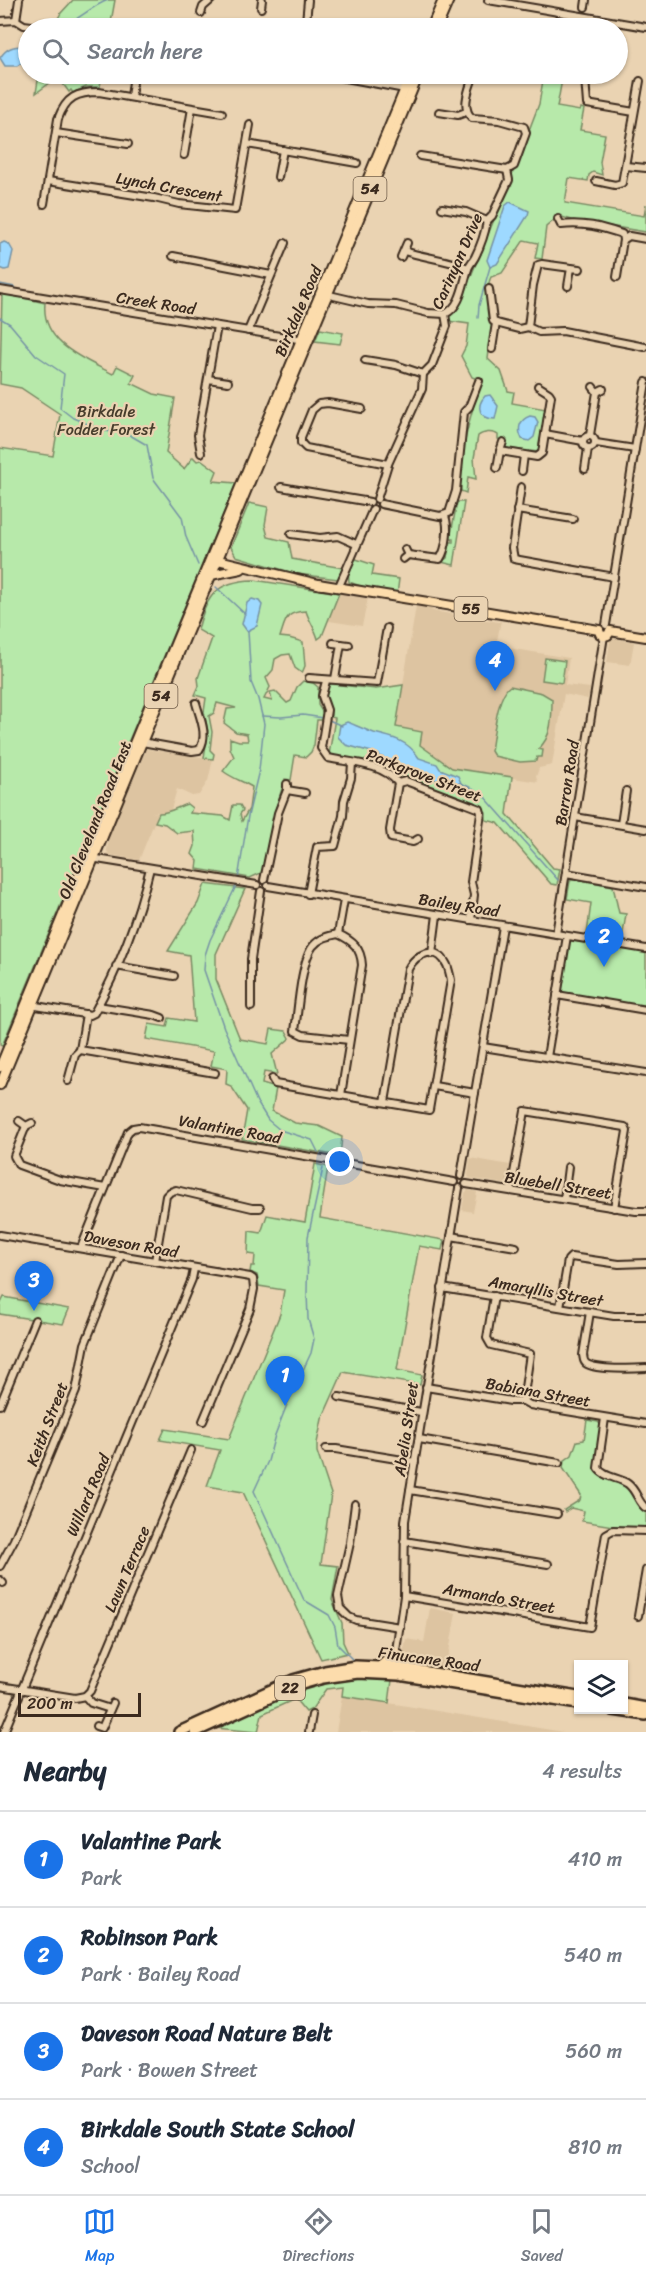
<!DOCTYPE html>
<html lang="en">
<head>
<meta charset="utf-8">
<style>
  :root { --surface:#fff; --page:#f6f6f7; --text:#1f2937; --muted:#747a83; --line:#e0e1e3; --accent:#1a73e8 }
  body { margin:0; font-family:Sriracha,sans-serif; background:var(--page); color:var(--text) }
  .controls { position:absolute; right:18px; bottom:18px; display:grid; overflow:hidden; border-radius:0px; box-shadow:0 2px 4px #0004 }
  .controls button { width:54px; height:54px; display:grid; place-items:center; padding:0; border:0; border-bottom:2px solid var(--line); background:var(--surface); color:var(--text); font:30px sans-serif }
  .scale { position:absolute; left:18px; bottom:15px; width:123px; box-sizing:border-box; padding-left:6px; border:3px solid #3b2a1e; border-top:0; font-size:16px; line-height:21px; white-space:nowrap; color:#3b2a1e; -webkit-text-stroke:4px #ead3b2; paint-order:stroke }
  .you { position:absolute; left:340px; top:1162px; width:21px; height:21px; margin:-15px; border:4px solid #fff; border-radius:50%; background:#1a73e8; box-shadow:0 0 0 9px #1a73e833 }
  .badge { display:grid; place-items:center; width:39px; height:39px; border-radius:50%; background:var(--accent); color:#fff; font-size:20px; font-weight:700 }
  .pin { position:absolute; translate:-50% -50px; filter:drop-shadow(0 2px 3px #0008) }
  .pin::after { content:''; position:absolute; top:32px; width:21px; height:18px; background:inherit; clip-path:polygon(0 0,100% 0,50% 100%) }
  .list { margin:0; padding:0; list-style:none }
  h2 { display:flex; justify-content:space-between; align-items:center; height:78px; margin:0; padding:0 24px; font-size:26px }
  h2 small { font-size:20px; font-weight:400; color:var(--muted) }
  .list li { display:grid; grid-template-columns:39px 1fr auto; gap:18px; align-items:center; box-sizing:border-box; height:96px; padding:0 24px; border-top:2px solid var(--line) }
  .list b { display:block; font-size:22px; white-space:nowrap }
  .list p { margin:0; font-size:20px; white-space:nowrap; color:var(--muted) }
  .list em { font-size:20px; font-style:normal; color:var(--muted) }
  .icon { flex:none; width:33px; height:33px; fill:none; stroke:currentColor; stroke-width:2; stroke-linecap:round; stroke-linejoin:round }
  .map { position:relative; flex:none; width:646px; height:1732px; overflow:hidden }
  .search { position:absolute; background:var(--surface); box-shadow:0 2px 4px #0004; left:18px; right:18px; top:18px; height:66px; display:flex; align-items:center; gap:15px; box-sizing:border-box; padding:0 21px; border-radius:33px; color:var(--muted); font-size:22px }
  .sheet { height:462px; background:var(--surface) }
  nav { display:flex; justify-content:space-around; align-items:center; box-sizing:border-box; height:84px; border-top:2px solid var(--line); background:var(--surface); font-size:16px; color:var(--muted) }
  nav a { display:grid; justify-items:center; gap:3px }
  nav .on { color:var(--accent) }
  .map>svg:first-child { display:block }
</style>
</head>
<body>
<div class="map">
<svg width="646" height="1732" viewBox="0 0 646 1732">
  <rect width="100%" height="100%" fill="#ead3b2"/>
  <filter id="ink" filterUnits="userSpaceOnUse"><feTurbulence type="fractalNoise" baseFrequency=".0167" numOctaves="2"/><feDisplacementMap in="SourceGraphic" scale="12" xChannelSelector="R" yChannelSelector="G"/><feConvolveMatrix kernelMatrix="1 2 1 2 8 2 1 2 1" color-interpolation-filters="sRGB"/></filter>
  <g filter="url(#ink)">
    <g fill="#ddc4a1">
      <polygon points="339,593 368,598 362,626 329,621"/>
      <polygon points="416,606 430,608 433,611 499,622 501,620 496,646 569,658 565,685 590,688 588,699 564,694 552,765 539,768 536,777 538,782 452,768 396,727"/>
      <polygon points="613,638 634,642 630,665 607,662 610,641"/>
      <polygon points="146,749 213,759 208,781 199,795 192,796 177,789 170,813 152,812 158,813 139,860 109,855 107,851 109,837"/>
      <polygon points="470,1158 510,1165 507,1183 503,1184 469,1178 468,1175"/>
      <polygon points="468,1190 477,1192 473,1212 462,1210 465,1193"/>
      <polygon points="430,1608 456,1613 446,1669 409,1662 403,1654 406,1639 424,1642"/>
      <polygon points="342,1696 389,1703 563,1732 336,1732"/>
    </g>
    <g fill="#b7e9aa" stroke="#798a64" stroke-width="1.5">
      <polygon points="73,0 115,0 110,28 82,28 55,24 61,13"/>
      <polygon points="39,74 102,74 100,87 86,87 73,93 71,90 69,92 58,77 36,93"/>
      <path d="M544,74H563L557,107L580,111L581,108L584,109L580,130L605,134L600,162L602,175L593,172L589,175L588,181L569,178L565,203L644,216L646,204V232L572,220L559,216L546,227L542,259L535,258L538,243L524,240L502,273L491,277C485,289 489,311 495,324L492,326L488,359L501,371L508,391L514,392L512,403L546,409L538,452L504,448L505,441L498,439V435C493,431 483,432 478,436L474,458L476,479L468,477L466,493L461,491C456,467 472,406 482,381L472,377L461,356L466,346L469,324L448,321L446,314L457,310L505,193L539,104Z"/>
      <path d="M2,293L45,303C41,343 84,359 113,374L117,366L135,375L131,383L154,394L175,398L166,453L184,469L193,457L197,461L202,460L217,471L213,481L236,483L2,1046L0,1045V448L53,456L60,414L21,388L0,384Z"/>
      <polygon points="320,329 343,333 340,344 315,341"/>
      <polygon points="457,502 464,502 454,565 441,562 447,558 450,542 453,542 453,539 450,539"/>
      <polygon points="249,503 268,507 265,525 268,537 289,542 292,559 343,568 338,579 297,574 236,556 231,547"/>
      <polygon points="353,558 374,565 372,575 399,579 397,595 381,593 349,582 348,568"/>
      <path d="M254,580L339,593L322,636L318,639C315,628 309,621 306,611C285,612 286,619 280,637L289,638L303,642L305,666L302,673L295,668L290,654L282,655L275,659L273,670L266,678L270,687L264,699L272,701L270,692L275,691L287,703L291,701L297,687L303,681L313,683L318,687V705L323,713L321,720H317L314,745L311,752L306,757L295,755L291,780L285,779L274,814L263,868L261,873L250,878L197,869L198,861L192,854L195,846L194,831L177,833L165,824L155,822L159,813C170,813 177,807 187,804L192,808L190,813L223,816L230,820L233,805H240L243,810L240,814L242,821L249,809L252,787C242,781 232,778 223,771L234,757L230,748V738L239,741H248L247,734L236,732L224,723L227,709L236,708L217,703L214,713L209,716L212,732L210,750L214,754L213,759L204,758L208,731L204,712L206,698L195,695L199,686L198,678L212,638L198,630C206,596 216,581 254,580Z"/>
      <polygon points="545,658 565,661 562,683 542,680"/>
      <polygon points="331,684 376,689 403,685 396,727 422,732 420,745 452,768 512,777 507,814 553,868 560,869 557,885 551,884 498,823 486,820 486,812 478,804 448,792 447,795 365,761 329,755 335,718 331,717 331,711 326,699 327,687"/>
      <path d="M510,686L542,693L552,699C552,716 552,738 538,749L543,750L542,757H537L536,761L520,762L494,756L491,751C494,734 497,695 510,686Z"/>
      <polygon points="575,879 613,886 619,913 626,914 622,940 587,934 591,903 567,899 570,881"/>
      <polygon points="205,884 245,889 216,954 216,979 240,1039 268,1044 271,1029 286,1031 290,1038 272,1054 277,1074 264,1072 262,1084 276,1088 272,1111 295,1123 319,1126 342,1137 340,1156 242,1139 247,1110 231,1086 226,1084 227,1069 211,1066 214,1051 146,1039 149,1024 167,1027 169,1018 194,1022 189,955 168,951 198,903"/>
      <polygon points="567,936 646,949 646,1010 557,995"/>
      <polygon points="315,1164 328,1167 320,1218 444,1240 442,1250 419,1246 397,1370 422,1375 420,1385 343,1372 322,1419 317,1443 317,1452 331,1494 321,1564 338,1566 332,1600 342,1623 343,1642 348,1653 321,1659 243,1492 207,1486 220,1450 160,1440 165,1429 229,1439 280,1314 284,1290 259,1286 257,1275 250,1272 251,1266 254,1266 255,1255 248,1254 249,1231 261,1233 267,1215 305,1222"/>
      <polygon points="4,1297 69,1309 63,1324 0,1314 0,1305"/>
      <path d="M587,1420L598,1422L601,1425L595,1470C602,1481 615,1479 625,1486C635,1494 634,1507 646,1512V1527H619L582,1521L584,1511L571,1508L565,1512L564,1510L580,1500L581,1495L563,1468L564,1461L572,1455L577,1441L584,1440Z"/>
      <polygon points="349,1678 392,1680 389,1703 342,1696 343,1687 326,1689 312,1709 306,1712 295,1699 262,1714 258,1732 215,1728 295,1691"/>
    </g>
    <g fill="#9ed9ff" stroke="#7693a5" stroke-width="1.5">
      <path d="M24,46L28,51L25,60L17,66H5L0,58C6,48 13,46 24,46Z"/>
      <polygon points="510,202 529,211 528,215 497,264 490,267 487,260 505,206"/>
      <polygon points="4,242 9,244 13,251 9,269 5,270 0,268 0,244"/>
      <path d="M490,395L498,406L495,419C480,419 475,407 485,396Z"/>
      <path d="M530,416L535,417L538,422L534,437L529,441L522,439C517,429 519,420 530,416Z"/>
      <polygon points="252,599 259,601 262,605 257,626 247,631 242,624 247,603"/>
      <path d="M347,722C356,725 365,730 374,733C392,737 409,741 419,758L437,764L440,769L458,776L461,783L451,785L396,766L375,753L346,745L338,737L340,725Z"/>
    </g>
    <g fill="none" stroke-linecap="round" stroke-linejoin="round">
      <g stroke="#7693a5" stroke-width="1.5">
        <path d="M65,25C81,18 92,6 108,0"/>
        <polyline points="26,48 28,47"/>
        <polyline points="0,284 15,287"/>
        <polyline points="0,318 10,324 36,355 64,374 60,408 73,418 105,431 128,434 147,445 153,478 182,517 186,537 198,565"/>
        <polyline points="478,318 479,305 490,267"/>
        <polyline points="216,587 245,614"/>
        <polyline points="262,716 281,717 303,715 323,718"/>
        <polyline points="327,719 342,726"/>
        <path d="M460,783C468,785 476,791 484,796L558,880"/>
        <polyline points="238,879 248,816 259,770 264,724 258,699 251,682 248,631"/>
        <polyline points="237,884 210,940 205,955 204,970 224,1028 257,1102 268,1120 280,1130 312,1140 318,1152"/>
        <polyline points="323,1168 308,1237 307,1293 308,1319 314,1339 311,1353 288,1402 275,1435 268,1461 254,1491 304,1600 329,1615 335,1627 338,1645 353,1660"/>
      </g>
      <g stroke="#3b2a1e" stroke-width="10">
        <g id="minor">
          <polyline points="488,0 646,27"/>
          <polyline points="585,7 586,0"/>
          <polyline points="261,8 262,0"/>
          <polyline points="201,13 203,7 211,0"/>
          <polyline points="16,20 19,0"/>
          <polyline points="0,21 16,20 24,25 46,28"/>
          <polyline points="306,22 344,28"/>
          <polyline points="303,28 306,22 308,0"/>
          <polyline points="324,74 405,89 409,87"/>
          <polyline points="512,74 544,78 585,78"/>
          <polyline points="589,74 585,78 587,104 634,112"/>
          <polyline points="131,97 134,74"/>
          <polyline points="439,112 458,115 466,112"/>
          <polyline points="56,133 128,144"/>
          <polyline points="247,144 357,163"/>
          <polyline points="184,155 192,108"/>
          <polyline points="420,156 507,170"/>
          <polyline points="626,166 646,168"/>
          <polyline points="278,177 283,150"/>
          <polyline points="48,181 154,198 179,204 235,210 250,125"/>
          <polyline points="596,181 615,185 622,183 640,81"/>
          <path d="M44,204L58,119C66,97 77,92 99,92L222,113"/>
          <polyline points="442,208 466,212 487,221"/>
          <path d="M558,219L561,225C583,222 601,227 622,234L623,240"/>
          <path d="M404,251C425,258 447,259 468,268"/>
          <polyline points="173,256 271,275"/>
          <polyline points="401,257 407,243"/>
          <polyline points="617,277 623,240 629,236 646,239"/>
          <polyline points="568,286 571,268 580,269"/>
          <polyline points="489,289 493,321 496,323 519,329 528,327 539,332 563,331 645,347"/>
          <polyline points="0,290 304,340"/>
          <polyline points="325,294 368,304 396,305 428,313 445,314"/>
          <polyline points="528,327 533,285 538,265 542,264 571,268"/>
          <polyline points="248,331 285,243"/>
          <polyline points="492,349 496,323"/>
          <polyline points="365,360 396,365 423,374"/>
          <polyline points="208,379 228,382"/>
          <polyline points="593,387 597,392 603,389"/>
          <polyline points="362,409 328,403 319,404 312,410 301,437 301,443 306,448 388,464"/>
          <polyline points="545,434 583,441"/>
          <polyline points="590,435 597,392"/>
          <circle cx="589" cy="442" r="6"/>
          <polyline points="596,443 635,449"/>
          <polyline points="500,451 503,442"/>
          <polyline points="201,453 198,435 217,326"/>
          <polyline points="497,468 500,451 537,457 542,453 551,396 549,393 538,386"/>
          <polyline points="585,469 588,448"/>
          <polyline points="522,471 524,455"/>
          <polyline points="281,487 370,502"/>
          <polyline points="521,487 512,548 514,559 614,577"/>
          <path d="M377,499L388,464L422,389L423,374L432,365L447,326L445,314C461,307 463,284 468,269C469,265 473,261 475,257C481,245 485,233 487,221L492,216L509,180L507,170L514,166L526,133L524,127L499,120L472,118C460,107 470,87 474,74"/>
          <polyline points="381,504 440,516 449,513 456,491 464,412 469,407 479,381"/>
          <polyline points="517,510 573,519"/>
          <polyline points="291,534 320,538 338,536 356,544"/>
          <path d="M408,555L440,559C447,548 449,527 445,516"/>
          <polyline points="403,559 408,555 405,549"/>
          <polyline points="339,586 373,509"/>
          <polyline points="606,625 646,382"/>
          <polyline points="333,643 349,645"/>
          <polyline points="309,678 377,683 387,628"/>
          <polyline points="335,679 341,644"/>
          <path d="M326,681L322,696L327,710L321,748L328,758C352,763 382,763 398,783L406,781L480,809L481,813L471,882L474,895L471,920"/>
          <path d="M142,742L192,751L199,750C209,736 200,718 196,703"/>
          <polyline points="398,783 390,830 391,838 413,842 418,839"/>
          <polyline points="287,790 305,793"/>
          <polyline points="575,817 646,829"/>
          <polyline points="621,824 626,791"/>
          <polyline points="91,858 257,885"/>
          <polyline points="566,873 646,887"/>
          <polyline points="264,880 278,813 287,790 287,784"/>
          <polyline points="268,886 646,949"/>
          <polyline points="308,894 317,847 335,846 343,816 344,801 351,778 352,763"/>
          <path d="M338,934C353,941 361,948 362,965L341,1095"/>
          <path d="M338,934C328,936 320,938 313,946C301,961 298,1010 295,1031L303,1035L349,1040"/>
          <polyline points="338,934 344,900"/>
          <polyline points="556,934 604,636"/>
          <polyline points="432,954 437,915"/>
          <polyline points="116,966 174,976"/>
          <polyline points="557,995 646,1010"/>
          <path d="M30,1005L90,1015L94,1013C119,968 138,918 150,868"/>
          <polyline points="98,1006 154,1015 162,1018"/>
          <polyline points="251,1007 251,959 261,891"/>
          <polyline points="86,1014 80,1050 215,1073"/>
          <polyline points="483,1047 646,1073"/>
          <polyline points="547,1057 567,936"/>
          <path d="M272,1079L275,1084L429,1110L451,980C450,975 449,970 447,965C437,945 417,952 408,969L385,1102"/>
          <polyline points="68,1081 75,1055 80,1050"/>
          <polyline points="434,1086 475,1093"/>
          <polyline points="19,1121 26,1126 32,1123"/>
          <polyline points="26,1126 14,1156 19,1165 60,1180 105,1188"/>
          <polyline points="461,1176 503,926"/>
          <polyline points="466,1184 636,1211 646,1211"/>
          <polyline points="511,1190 525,1111 625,1127 627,1131 614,1208"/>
          <polyline points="564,1199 568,1167"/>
          <polyline points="0,1235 250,1277 253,1279 254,1289 250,1309 203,1421"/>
          <polyline points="451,1236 516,1247"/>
          <polyline points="81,1248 128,1132 133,1128 139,1127 454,1182"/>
          <polyline points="155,1261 166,1196 170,1192 176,1190 252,1208 260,1208"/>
          <polyline points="442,1288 614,1316 646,1316"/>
          <polyline points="494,1296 487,1338 491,1345 530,1354 523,1401"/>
          <polyline points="560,1307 568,1260 571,1257 619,1264 646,1263"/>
          <path d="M590,1312L583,1355C584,1359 583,1362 587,1364C597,1370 633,1369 646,1368"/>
          <polyline points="426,1387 511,1401 523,1401 530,1405 646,1424"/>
          <polyline points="339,1397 421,1412"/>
          <polyline points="0,1405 35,1320"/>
          <path d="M605,1418L598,1468C604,1478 619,1477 628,1484C637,1491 638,1503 646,1508"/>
          <polyline points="419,1439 559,1463"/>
          <polyline points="326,1449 336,1449 415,1462"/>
          <polyline points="410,1490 557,1514"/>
          <polyline points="355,1504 350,1543 338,1596 340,1608 349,1617 356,1620 400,1627"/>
          <polyline points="404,1541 548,1564"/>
          <polyline points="0,1566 14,1540 76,1391 85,1344 121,1255"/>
          <polyline points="0,1580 3,1583"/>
          <polyline points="404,1596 590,1627 606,1534 613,1530 646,1531"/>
          <polyline points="638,1616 646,1570"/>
          <polyline points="393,1671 404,1596 405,1521 459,1188"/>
          <polyline points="0,1686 75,1698 85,1696 90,1691 191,1450"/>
          <polyline points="85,1696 91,1703 110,1709"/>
          <polyline points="96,1726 102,1728 113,1703"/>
          <polyline points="4,1732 192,1279 194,1269"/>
          <polyline points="309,1732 312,1715"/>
        </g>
      </g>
      <g stroke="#3b2a1e" stroke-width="12">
        <g id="major">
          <polyline points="431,28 443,0"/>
          <polyline points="437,28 449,0"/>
          <polyline points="214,559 322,585"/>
          <polyline points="211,575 241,569"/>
          <polyline points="318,584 599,630"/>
          <polyline points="599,630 600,634 604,636 608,635 610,631"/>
          <polyline points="610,631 646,637"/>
          <polyline points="0,1067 411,74"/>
          <polyline points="0,1085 419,74"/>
        </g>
      </g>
      <g stroke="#3b2a1e" stroke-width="14">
        <g id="highway">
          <polyline points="381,1666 396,1653 408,1669"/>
          <polyline points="624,1704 646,1708"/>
          <polyline points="613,1710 646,1715"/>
          <polyline points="179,1732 293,1680 325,1671 356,1666 403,1668 578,1697"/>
          <polyline points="195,1732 295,1686 323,1678 358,1673 399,1675 578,1704"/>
        </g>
      </g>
      <use href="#minor" stroke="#ead3b2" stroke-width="6"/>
      <use href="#major" stroke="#fcdcac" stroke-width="8"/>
      <use href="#highway" stroke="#fcdcac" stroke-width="9"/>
    </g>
  </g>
  <g text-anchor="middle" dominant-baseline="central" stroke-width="4.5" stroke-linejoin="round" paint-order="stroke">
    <g fill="#ead3b2" stroke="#705d4a" stroke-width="1.5">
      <rect x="353.5" y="177" width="33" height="24" rx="4.5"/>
      <rect x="454.5" y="597" width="33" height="24" rx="4.5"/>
      <rect x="144.5" y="684" width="33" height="24" rx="4.5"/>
      <rect x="275" y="1676" width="30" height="24" rx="4.5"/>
    </g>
    <g font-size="15" font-weight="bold" fill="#3b2a1e">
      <text x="370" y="189">54</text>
      <text x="471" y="609">55</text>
      <text x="161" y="696">54</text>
      <text x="290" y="1688">22</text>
    </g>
    <g font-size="16" fill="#3b2a1e" stroke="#ead3b2">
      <text transform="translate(169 187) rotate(10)">Lynch Crescent</text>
      <text transform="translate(457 261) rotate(-66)">Carinyan Drive</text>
      <text transform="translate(156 303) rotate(9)">Creek Road</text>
      <text transform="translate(298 311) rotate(-67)">Birkdale Road</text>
      <text transform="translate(424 775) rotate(21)">Parkgrove Street</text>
      <text transform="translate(567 783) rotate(-81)">Barron Road</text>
      <text transform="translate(95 820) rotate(-68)">Old Cleveland Road East</text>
      <text transform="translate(459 905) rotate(9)">Bailey Road</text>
      <text transform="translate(230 1129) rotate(10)">Valantine Road</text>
      <text transform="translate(558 1185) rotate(9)">Bluebell Street</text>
      <text transform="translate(131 1244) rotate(10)">Daveson Road</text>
      <text transform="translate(546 1291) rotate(10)">Amaryllis Street</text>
      <text transform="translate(538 1392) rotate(10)">Babiana Street</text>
      <text transform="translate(47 1424) rotate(-69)">Keith Street</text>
      <text transform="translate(406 1429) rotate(-82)">Abelia Street</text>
      <text transform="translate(88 1495) rotate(-67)">Willard Road</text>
      <text transform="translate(127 1569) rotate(-67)">Lawn Terrace</text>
      <text transform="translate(499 1598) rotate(10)">Armando Street</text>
      <text transform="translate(429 1659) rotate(8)">Finucane Road</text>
    </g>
    <g font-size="16" fill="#473d2c" stroke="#ead3b2">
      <text x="106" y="411">Birkdale<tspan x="106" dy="18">Fodder Forest</tspan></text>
    </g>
  </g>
</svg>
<div class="controls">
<button><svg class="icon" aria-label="layers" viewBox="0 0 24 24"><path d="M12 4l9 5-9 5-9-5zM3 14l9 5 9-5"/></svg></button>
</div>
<div class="scale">200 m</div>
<div class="you"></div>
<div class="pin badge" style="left:285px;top:1406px">1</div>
<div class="pin badge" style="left:604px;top:967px">2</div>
<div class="pin badge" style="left:34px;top:1311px">3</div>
<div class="pin badge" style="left:495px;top:691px">4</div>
<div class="search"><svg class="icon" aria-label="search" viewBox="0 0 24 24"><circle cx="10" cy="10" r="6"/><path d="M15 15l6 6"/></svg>Search here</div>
</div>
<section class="sheet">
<h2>Nearby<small>4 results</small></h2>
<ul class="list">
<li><span class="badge">1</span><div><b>Valantine Park</b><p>Park</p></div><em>410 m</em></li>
<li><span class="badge">2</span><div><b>Robinson Park</b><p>Park · Bailey Road</p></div><em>540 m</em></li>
<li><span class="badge">3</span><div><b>Daveson Road Nature Belt</b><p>Park · Bowen Street</p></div><em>560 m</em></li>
<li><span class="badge">4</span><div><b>Birkdale South State School</b><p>School</p></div><em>810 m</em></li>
</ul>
</section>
<nav>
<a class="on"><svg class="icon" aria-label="map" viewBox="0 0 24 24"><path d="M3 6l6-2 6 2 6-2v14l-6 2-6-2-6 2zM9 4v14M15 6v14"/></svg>Map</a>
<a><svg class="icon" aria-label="directions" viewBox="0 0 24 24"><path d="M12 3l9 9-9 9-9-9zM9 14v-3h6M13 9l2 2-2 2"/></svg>Directions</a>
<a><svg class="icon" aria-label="saved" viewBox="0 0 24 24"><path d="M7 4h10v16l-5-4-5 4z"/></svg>Saved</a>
</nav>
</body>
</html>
